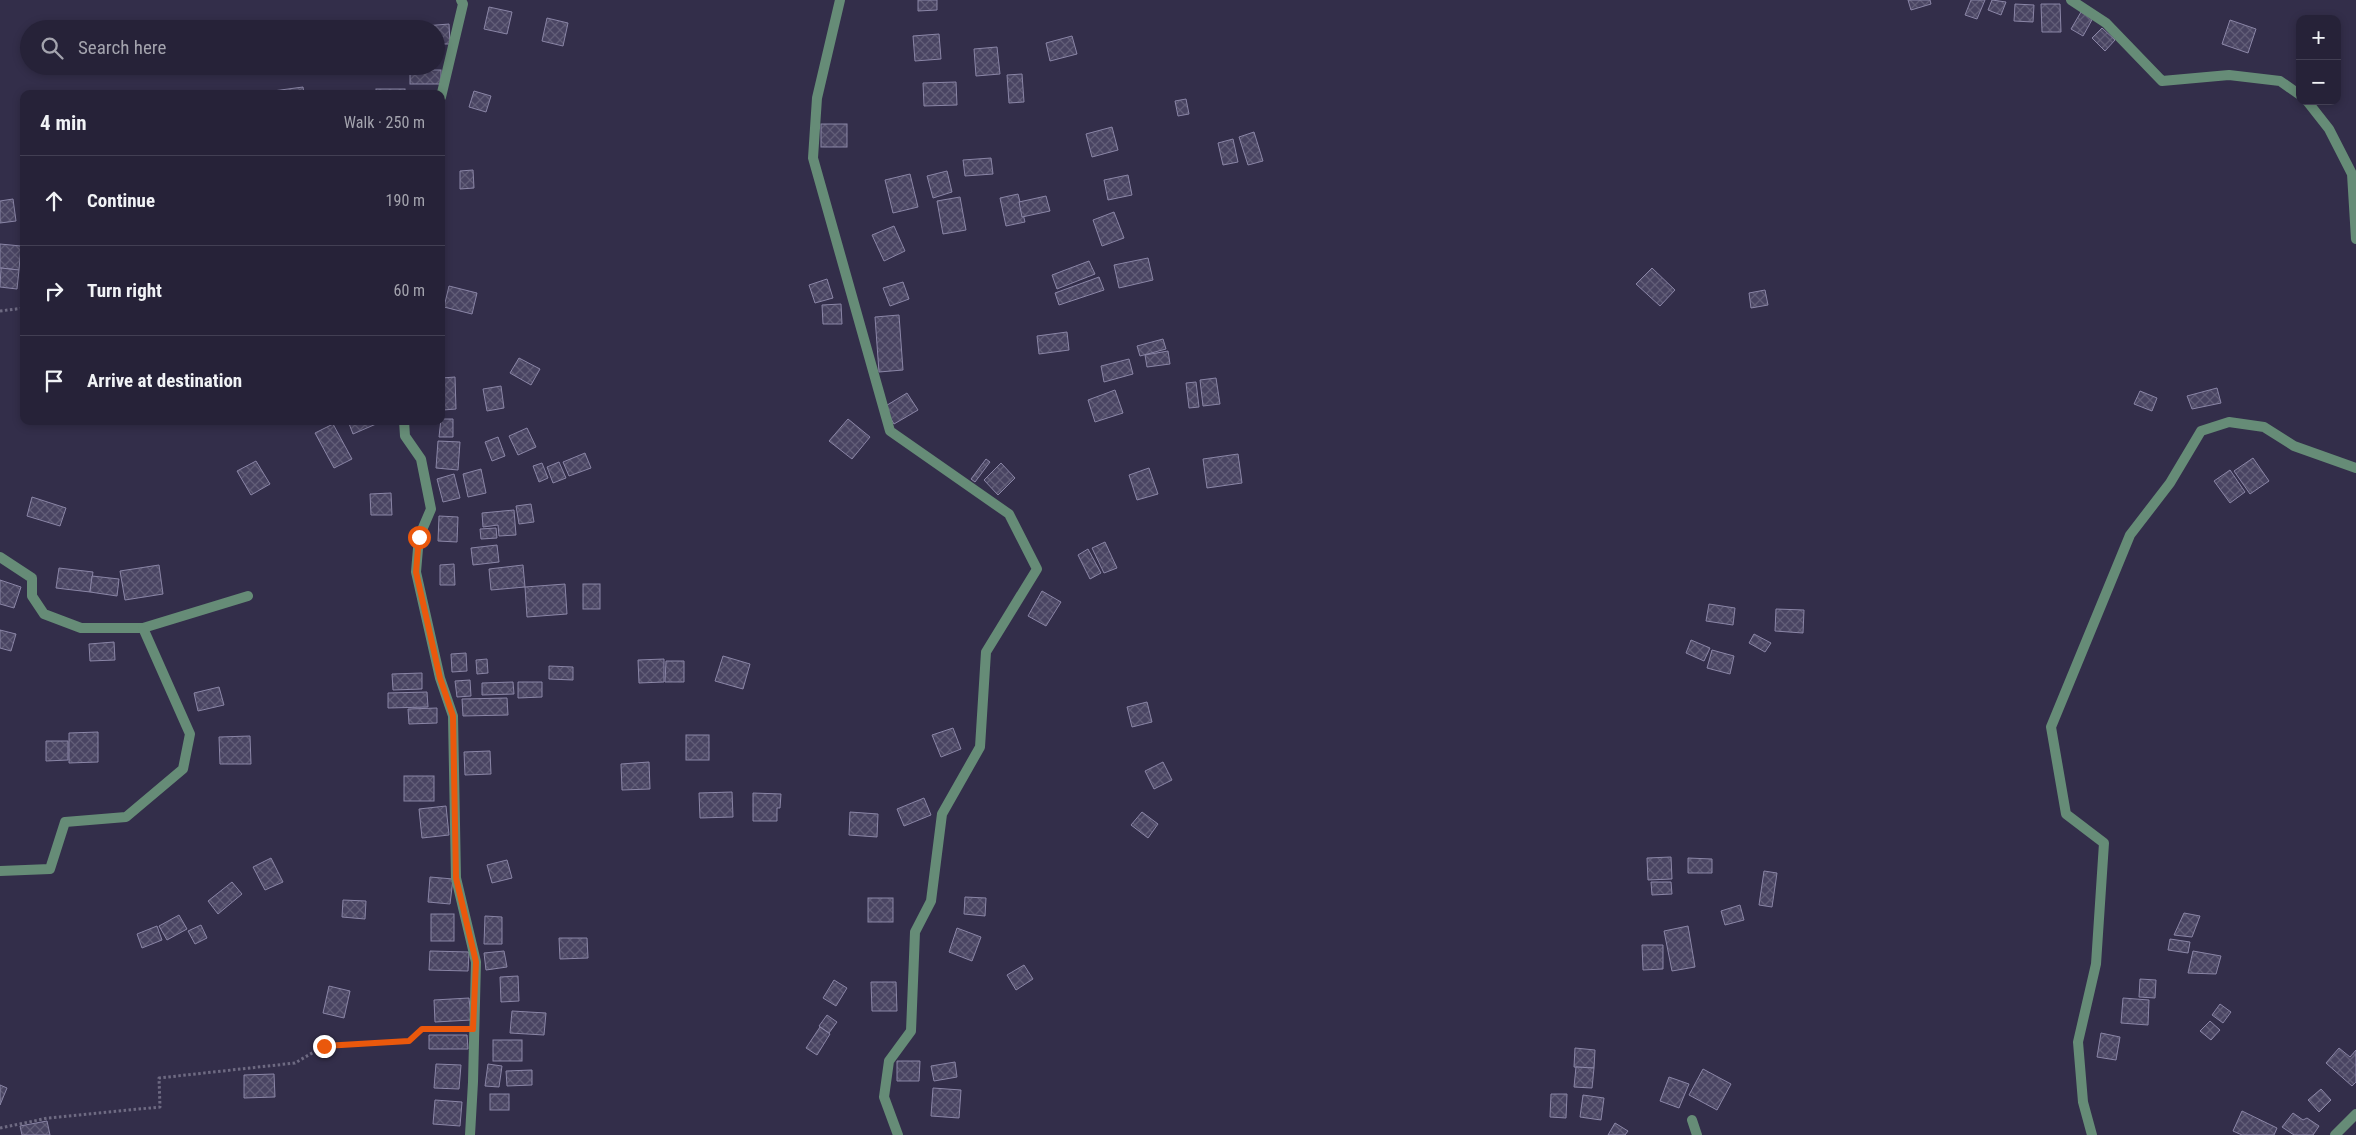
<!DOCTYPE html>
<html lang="en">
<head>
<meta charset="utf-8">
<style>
  :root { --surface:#262238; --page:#322f43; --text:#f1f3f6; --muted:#a4a4ae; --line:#423f53 }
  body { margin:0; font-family:"Roboto Condensed",sans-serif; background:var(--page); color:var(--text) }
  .controls { position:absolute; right:15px; top:15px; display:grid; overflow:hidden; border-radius:10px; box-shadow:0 2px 8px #0003 }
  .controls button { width:45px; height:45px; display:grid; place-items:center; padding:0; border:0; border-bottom:1px solid var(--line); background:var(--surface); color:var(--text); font:25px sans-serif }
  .stop { position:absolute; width:15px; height:15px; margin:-11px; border:4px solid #ea580c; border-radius:50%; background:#fff }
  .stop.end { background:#ea580c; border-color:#fff; box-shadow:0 1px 5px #0008 }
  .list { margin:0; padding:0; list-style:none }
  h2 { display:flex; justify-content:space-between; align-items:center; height:65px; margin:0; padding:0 20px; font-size:21px }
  h2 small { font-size:16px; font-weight:400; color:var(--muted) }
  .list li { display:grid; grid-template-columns:32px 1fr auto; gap:15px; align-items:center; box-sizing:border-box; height:90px; padding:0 20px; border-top:1px solid var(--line) }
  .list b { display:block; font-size:19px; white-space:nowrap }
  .list em { font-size:16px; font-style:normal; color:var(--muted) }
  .icon { flex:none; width:28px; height:28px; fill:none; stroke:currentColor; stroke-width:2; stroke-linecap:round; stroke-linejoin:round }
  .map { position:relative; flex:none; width:2356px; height:1135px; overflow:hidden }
  .search { position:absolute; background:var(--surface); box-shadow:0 2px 8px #0003; left:20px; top:20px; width:425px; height:55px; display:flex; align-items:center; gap:12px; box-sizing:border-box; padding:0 18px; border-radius:28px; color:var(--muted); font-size:19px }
  .panel { position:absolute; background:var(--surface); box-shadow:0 2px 8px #0003; left:20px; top:90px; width:425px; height:335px; border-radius:10px }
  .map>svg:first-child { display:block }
</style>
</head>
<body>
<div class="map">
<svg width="2356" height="1135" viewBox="0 0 2356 1135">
  <defs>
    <pattern id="building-cross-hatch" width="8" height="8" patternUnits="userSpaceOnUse" patternTransform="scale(1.25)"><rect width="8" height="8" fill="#494462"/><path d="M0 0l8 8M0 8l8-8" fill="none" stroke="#625e78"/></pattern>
  </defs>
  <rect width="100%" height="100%" fill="#332e4a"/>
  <g fill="url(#building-cross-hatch)" stroke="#8a85a6">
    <polygon points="918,0 937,0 937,10 918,11"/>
    <polygon points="1908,0 1930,0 1931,4 1911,10"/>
    <polygon points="1971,0 1985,0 1977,19 1965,15"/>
    <polygon points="1992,0 2006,2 2001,15 1988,10"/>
    <polygon points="2015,4 2034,5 2033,22 2014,21"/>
    <polygon points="2041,4 2060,4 2061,32 2042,32"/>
    <polygon points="489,7 512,12 507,34 484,29"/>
    <polygon points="2081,12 2093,18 2083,36 2071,29"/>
    <polygon points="547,18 568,23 563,46 542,41"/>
    <polygon points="2230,20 2256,29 2248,53 2222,44"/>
    <polygon points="293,22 293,29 277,29 276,23"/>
    <polygon points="403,24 403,29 376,29 376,28"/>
    <polygon points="449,24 450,44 436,44 436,29 424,29 424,26"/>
    <polygon points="2102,28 2115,40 2105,51 2092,38"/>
    <polygon points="939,34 941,59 915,61 913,36"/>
    <polygon points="1072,36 1077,54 1050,61 1046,43"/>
    <polygon points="997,47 1000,74 976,76 974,49"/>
    <rect x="410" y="70" width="31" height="14"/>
    <polygon points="1022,74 1024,102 1009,103 1007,75"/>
    <polygon points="956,82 957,105 924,106 923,83"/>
    <polygon points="303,87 304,94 273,94 273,91"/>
    <rect x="376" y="89" width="29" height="5"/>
    <polygon points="474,91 491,96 486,112 469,107"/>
    <polygon points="1186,99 1189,114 1178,116 1175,101"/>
    <rect x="821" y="124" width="26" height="23"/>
    <polygon points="1112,127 1118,150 1092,157 1086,134"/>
    <polygon points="1254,132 1263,161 1248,165 1239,137"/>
    <polygon points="1233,139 1238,162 1223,165 1218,143"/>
    <polygon points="991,158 993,174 965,176 963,160"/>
    <polygon points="473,170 474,188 460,189 460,171"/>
    <polygon points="947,171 952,192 933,198 927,176"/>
    <polygon points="910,174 918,207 893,213 885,180"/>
    <polygon points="1128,175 1132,195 1108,200 1104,180"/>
    <polygon points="1018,194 1025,222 1006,226 1000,198"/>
    <polygon points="1046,196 1050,211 1022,217 1019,202"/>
    <polygon points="960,197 966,230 943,234 937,201"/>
    <polygon points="13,199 16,221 0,223 0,201"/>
    <polygon points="1114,212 1124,238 1102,246 1093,220"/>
    <polygon points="894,226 905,251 884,261 872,235"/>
    <polygon points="0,244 21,246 19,270 0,268"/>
    <polygon points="1148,258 1153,280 1119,288 1114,265"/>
    <polygon points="1089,261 1095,274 1057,289 1052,275"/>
    <polygon points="1,268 19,270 17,289 0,287"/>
    <polygon points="1652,268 1675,290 1660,306 1636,284"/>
    <polygon points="1099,277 1104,290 1059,305 1055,293"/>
    <polygon points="827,279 833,298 815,303 809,285"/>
    <polygon points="903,282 909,299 890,306 883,288"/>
    <polygon points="449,286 477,293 472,314 444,307"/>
    <polygon points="1765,290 1768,305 1751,308 1749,293"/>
    <polygon points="841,304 842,324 823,324 822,305"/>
    <polygon points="899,315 903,370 879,372 875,317"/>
    <polygon points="1067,332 1069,350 1039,354 1037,336"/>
    <polygon points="1163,339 1166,349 1140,356 1137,346"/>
    <polygon points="1168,351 1170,364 1147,367 1145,355"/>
    <polygon points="519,358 540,369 531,385 510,373"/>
    <polygon points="1129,359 1133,374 1104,382 1101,366"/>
    <polygon points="455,377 456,409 443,410 442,378"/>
    <polygon points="1216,378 1220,404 1203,406 1200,380"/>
    <polygon points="1196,382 1199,407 1189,408 1186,383"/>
    <polygon points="501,386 504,408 487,411 483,389"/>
    <polygon points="2217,388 2221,403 2192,409 2187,396"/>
    <polygon points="1115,390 1123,413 1095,422 1088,400"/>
    <polygon points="2140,391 2157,398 2152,411 2134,404"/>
    <polygon points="907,393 918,410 894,424 884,407"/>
    <polygon points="441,419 453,419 453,437 439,437"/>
    <polygon points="848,419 870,437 852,459 829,441"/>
    <polygon points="348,421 383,421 353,434"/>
    <polygon points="333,424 352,459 334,468 315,433"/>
    <polygon points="527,428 536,447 518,455 509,436"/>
    <polygon points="498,437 505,456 492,461 485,442"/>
    <polygon points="438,441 460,442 458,470 436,468"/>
    <polygon points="585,453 591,468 569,476 563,462"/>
    <polygon points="1238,454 1242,483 1207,488 1203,459"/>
    <polygon points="2253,458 2269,481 2250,494 2234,471"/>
    <polygon points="986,459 990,462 975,482 971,479"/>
    <polygon points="256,461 270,484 251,495 237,471"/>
    <polygon points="559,462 566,478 553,483 547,467"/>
    <polygon points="542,463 548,478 539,482 533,466"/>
    <polygon points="1001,463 1015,478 998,495 984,480"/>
    <polygon points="1149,468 1158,494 1137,500 1129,475"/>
    <polygon points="481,469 486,493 468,497 463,474"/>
    <polygon points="2230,470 2245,492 2230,503 2214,481"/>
    <polygon points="454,474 460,498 443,502 437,479"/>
    <polygon points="391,493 392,515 371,515 370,494"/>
    <polygon points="32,497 66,508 60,526 27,516"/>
    <polygon points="531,504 534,522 519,524 516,506"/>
    <polygon points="514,510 516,535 499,536 498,525 483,527 482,513"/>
    <polygon points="439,516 458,517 457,542 438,541"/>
    <polygon points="496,528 497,538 481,539 480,529"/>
    <polygon points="1105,542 1117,568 1104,573 1092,548"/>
    <polygon points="497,545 499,562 473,565 471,548"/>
    <polygon points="1088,549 1101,573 1090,579 1078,555"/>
    <polygon points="454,564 455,585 440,585 440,565"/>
    <polygon points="159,565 163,594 125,600 120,571"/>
    <polygon points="523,565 525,587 491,590 489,569"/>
    <polygon points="59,568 93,572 90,592 56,588"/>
    <polygon points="92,576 119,579 117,596 90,592"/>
    <polygon points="0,580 21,587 14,608 0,604"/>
    <polygon points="565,584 567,614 527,617 525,587"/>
    <rect x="583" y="584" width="17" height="25"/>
    <polygon points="1042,591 1061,602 1046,626 1028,616"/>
    <polygon points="1709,604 1735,608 1733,625 1706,621"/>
    <polygon points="1776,609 1804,610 1803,633 1775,631"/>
    <polygon points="0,630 16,634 11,651 0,648"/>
    <polygon points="1754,634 1771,643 1765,652 1749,643"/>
    <polygon points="1691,640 1710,648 1704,661 1686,653"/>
    <polygon points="114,642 115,660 90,661 89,644"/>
    <polygon points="1712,650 1734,656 1730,674 1707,668"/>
    <polygon points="466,653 467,671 452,672 451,654"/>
    <polygon points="723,656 750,664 743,689 715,681"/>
    <polygon points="487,659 488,673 477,674 476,660"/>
    <polygon points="664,659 664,682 639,683 638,660"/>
    <polygon points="666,661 684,661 684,682 665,682"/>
    <polygon points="549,666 573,667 573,680 549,679"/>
    <polygon points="422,673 422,689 393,690 392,674"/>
    <polygon points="470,680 471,696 457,697 455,681"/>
    <polygon points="513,682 514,694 482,695 482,683"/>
    <polygon points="518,682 542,682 542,697 518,698"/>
    <polygon points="219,687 224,705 198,711 194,693"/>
    <polygon points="427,692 428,707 388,708 388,693"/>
    <polygon points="507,698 508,715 463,716 462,699"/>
    <polygon points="1147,702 1152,722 1132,727 1127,707"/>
    <polygon points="437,708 437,723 409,724 408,709"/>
    <polygon points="953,728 961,749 941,757 932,735"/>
    <polygon points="98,732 98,762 69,763 69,733"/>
    <rect x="686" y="735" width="23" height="25"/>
    <polygon points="250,736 251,764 220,764 219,737"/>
    <polygon points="46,741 68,741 68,760 46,761"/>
    <polygon points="490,751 491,774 465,775 464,752"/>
    <polygon points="649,762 650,789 622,790 621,764"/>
    <polygon points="1163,762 1172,780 1154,789 1145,771"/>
    <rect x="404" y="776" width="30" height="25"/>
    <polygon points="732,792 733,817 700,818 699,793"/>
    <polygon points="753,793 781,794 780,808 777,808 777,821 753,821"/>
    <polygon points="924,798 931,815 904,826 897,809"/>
    <polygon points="446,806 449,835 422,838 419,809"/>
    <polygon points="850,812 878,814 877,837 849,835"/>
    <polygon points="1142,812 1158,824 1148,838 1131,825"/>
    <polygon points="1671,857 1672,879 1648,880 1647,858"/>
    <polygon points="271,858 283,882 265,890 253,867"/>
    <polygon points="1688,858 1712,859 1712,873 1688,873"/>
    <polygon points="507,860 512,878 492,883 487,865"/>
    <polygon points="1764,871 1777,873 1772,907 1759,905"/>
    <polygon points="430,877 453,879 450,904 428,902"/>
    <polygon points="232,882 242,894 218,914 208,901"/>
    <polygon points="1651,882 1671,882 1672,894 1652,895"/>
    <polygon points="965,897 986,898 985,916 964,914"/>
    <rect x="868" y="898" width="25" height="24"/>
    <polygon points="343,900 366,901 365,919 342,917"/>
    <polygon points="1740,905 1744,920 1725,925 1721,911"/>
    <polygon points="2184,913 2200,916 2192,937 2174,935"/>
    <rect x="431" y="914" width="23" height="27"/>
    <polygon points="179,915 187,929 167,940 159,926"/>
    <polygon points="485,916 502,917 502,944 484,944"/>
    <polygon points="201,925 207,938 195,944 188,931"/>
    <polygon points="157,926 162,940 142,948 137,934"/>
    <polygon points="1688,926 1695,967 1672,971 1664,931"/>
    <polygon points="957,928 981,937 972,961 949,952"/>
    <polygon points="559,938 587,938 588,958 560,959"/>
    <polygon points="2170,939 2190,942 2188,953 2168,950"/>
    <polygon points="1642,945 1663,945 1663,969 1643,970"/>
    <polygon points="430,951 469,952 468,971 429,970"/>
    <polygon points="504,951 507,967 486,970 484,953"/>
    <polygon points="2193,951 2221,956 2216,974 2188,973"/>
    <polygon points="1024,965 1033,979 1016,990 1007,975"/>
    <polygon points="518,976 519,1001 501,1002 500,977"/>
    <polygon points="2140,979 2156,980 2155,998 2139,997"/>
    <polygon points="834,980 847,988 836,1006 823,998"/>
    <polygon points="871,982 896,982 897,1011 872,1011"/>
    <polygon points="329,986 350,991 344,1018 323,1013"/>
    <polygon points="469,998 471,1020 435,1022 434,1000"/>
    <polygon points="2123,998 2149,1000 2148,1025 2121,1023"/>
    <polygon points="2220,1004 2231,1012 2223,1023 2212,1015"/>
    <polygon points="512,1011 546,1013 544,1035 510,1033"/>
    <polygon points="827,1015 837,1022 829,1033 819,1026"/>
    <polygon points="2210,1021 2220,1030 2211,1040 2200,1031"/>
    <polygon points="820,1027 830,1034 817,1055 806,1048"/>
    <polygon points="2101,1033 2120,1037 2116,1060 2097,1057"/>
    <polygon points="429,1035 467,1035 468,1049 429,1049"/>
    <rect x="493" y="1040" width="29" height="21"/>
    <polygon points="1575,1048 1595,1050 1594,1068 1574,1067"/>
    <polygon points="2339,1048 2350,1057 2356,1050 2356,1082 2352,1086 2326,1063"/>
    <polygon points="897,1061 920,1061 919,1081 897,1081"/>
    <polygon points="955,1062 957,1077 934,1081 931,1066"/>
    <polygon points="436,1064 461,1065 459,1089 434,1088"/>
    <polygon points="488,1064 502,1066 499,1087 485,1086"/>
    <polygon points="1576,1067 1594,1068 1592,1088 1574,1087"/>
    <polygon points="1703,1069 1731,1084 1717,1110 1689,1095"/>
    <polygon points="532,1070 532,1085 507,1086 506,1071"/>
    <polygon points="274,1074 275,1097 244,1098 244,1075"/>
    <polygon points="1669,1077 1689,1084 1679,1108 1660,1101"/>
    <polygon points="0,1085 7,1088 0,1105"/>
    <polygon points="933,1088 961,1090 959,1118 931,1116"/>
    <polygon points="2321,1089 2331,1100 2319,1112 2308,1100"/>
    <rect x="490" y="1094" width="19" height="16"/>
    <polygon points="1551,1094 1567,1094 1566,1118 1550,1117"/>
    <polygon points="1583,1095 1604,1098 1601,1120 1580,1117"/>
    <polygon points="435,1100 462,1102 460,1126 433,1124"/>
    <polygon points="2242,1111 2277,1128 2274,1135 2242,1135 2233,1131"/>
    <polygon points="2293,1113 2303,1120 2307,1118 2319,1126 2313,1135 2294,1135 2282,1127"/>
    <polygon points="47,1121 50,1135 22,1135 20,1126"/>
    <polygon points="1615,1123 1628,1131 1625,1135 1608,1135"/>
  </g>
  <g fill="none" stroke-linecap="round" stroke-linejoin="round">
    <g stroke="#6e6a82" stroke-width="3" stroke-dasharray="2.5 2.5" stroke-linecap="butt">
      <polyline points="0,311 24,308"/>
      <polyline points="0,1128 48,1118 160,1107 159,1078 295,1063 324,1046 409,1041 422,1029 463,1029"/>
    </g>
    <g stroke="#668c77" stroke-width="10">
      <polyline points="840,0 817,98 813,158 890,431 1009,514 1037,569 986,652 980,747 942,814 931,901 915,932 911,1031 889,1061 884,1097 898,1135"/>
      <polyline points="2071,0 2106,23 2162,81 2229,75 2280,81 2300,95"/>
      <polyline points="441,97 463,4 461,0"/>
      <polyline points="2307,101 2329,129 2352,174 2356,239"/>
      <polyline points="404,421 405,436 421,459 431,509 419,537 416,572 440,678 453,716 456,878 476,962 473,1082 470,1135"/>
      <polyline points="0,557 32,578 32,596 44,614 81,628 143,628"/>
      <polyline points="0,871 50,869 65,822 126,817 183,769 190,734 143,628 248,596"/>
      <polyline points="1692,1120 1697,1135"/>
      <polyline points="2092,1135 2083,1102 2078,1042 2096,964 2104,843 2066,814 2051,727 2130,535 2170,483 2201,431 2229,422 2264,427 2294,446 2356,468"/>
      <polyline points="2335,1135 2356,1114"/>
    </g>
  </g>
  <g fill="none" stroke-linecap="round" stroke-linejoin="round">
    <polyline stroke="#ea580c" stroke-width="6" points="324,1046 409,1041 422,1029 473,1029 476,962 456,878 453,716 440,678 416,572 419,537"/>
  </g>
</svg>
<div class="controls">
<button>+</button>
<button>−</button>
</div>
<div class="stop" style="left:419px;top:537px"></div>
<div class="stop end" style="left:324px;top:1046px"></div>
<div class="search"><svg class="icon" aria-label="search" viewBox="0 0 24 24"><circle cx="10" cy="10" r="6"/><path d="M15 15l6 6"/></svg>Search here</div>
<section class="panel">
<h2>4 min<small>Walk · 250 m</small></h2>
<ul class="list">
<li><svg class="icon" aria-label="ahead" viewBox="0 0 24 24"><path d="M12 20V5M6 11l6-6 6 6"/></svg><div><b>Continue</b></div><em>190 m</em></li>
<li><svg class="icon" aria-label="right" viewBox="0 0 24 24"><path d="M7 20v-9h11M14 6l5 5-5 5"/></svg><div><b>Turn right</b></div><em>60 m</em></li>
<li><svg class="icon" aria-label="arrive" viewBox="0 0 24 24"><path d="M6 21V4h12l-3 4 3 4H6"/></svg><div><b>Arrive at destination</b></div></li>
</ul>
</section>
</div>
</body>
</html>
